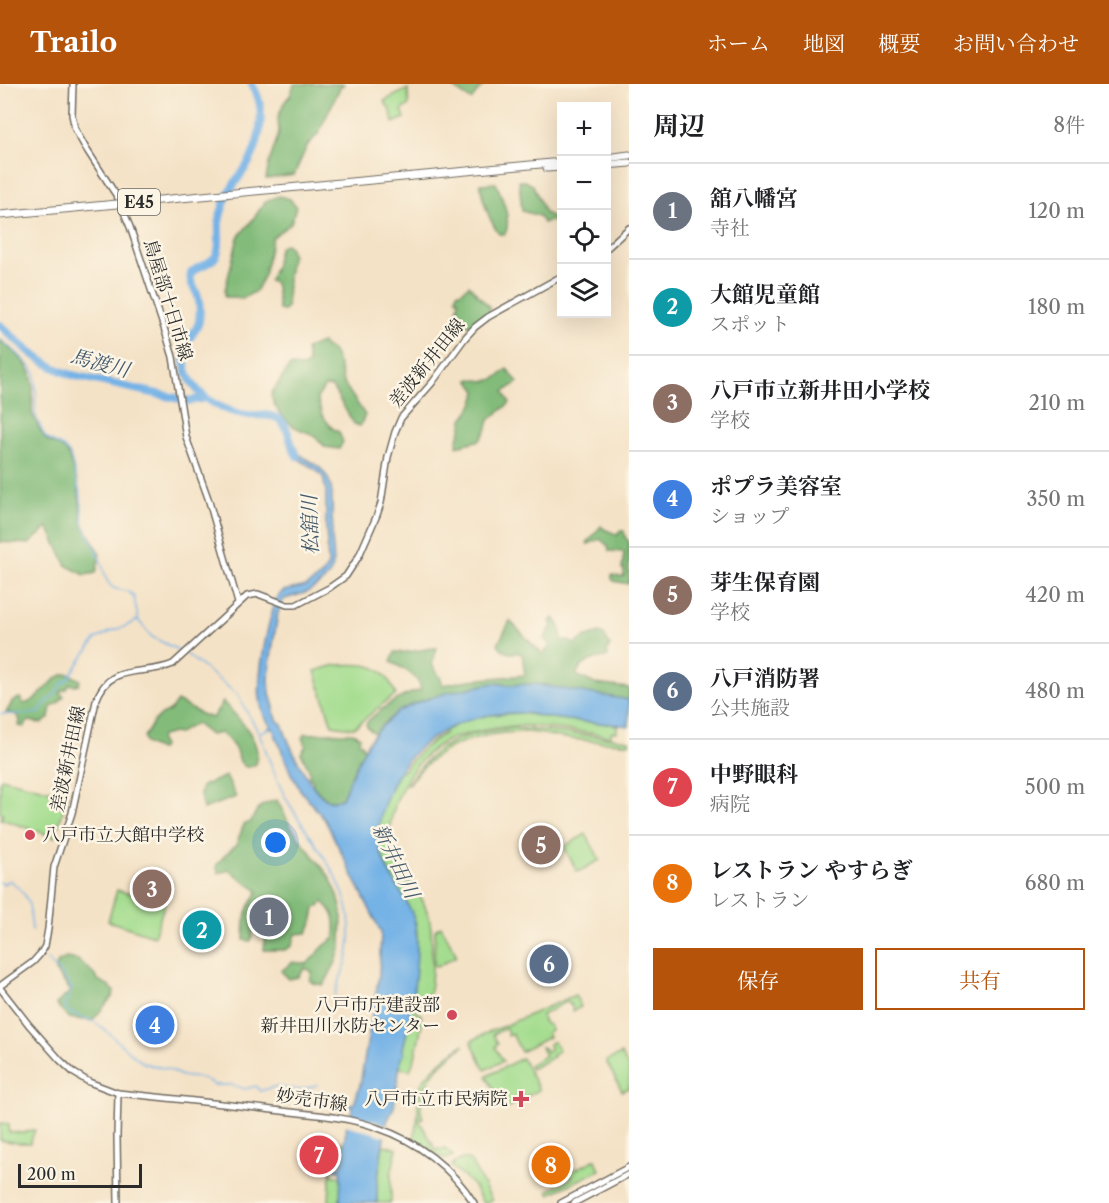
<!DOCTYPE html>
<html lang="ja">
<head>
<meta charset="utf-8">
<style>
  :root { --surface:#fff; --page:#f2f2f2; --text:#202124; --muted:#757577; --line:#e0e0e0; --accent:#b45309 }
  body { margin:0; font-family:"Libre Caslon Text","Noto Serif JP",serif; background:var(--page); color:var(--text) }
  .controls { position:absolute; right:18px; top:18px; display:grid; overflow:hidden; border-radius:0px; box-shadow:0 6px 24px #0002 }
  .controls button { width:54px; height:54px; display:grid; place-items:center; padding:0; border:0; border-bottom:2px solid var(--line); background:var(--surface); color:var(--text); font:30px sans-serif }
  .scale { position:absolute; left:18px; bottom:15px; width:124px; box-sizing:border-box; padding-left:6px; border:3px solid #2b2b2b; border-top:0; font-size:16px; line-height:21px; white-space:nowrap; color:#2b2b2b; -webkit-text-stroke:4px #fcf5e5; paint-order:stroke }
  .you { position:absolute; left:276px; top:759px; width:21px; height:21px; margin:-15px; border:4px solid #fff; border-radius:50%; background:#1a73e8; box-shadow:0 0 0 9px #1a73e833 }
  .badge { display:grid; place-items:center; width:39px; height:39px; border-radius:50%; background:var(--accent); color:#fff; font-size:20px; font-weight:700 }
  .pin { position:absolute; translate:-50% -50%; border:3px solid #fff; box-shadow:0 2px 6px #0006 }
  .list { margin:0; padding:0; list-style:none }
  h2 { display:flex; justify-content:space-between; align-items:center; height:78px; margin:0; padding:0 24px; font-size:26px }
  h2 small { font-size:20px; font-weight:400; color:var(--muted) }
  .list li { display:grid; grid-template-columns:39px 1fr auto; gap:18px; align-items:center; box-sizing:border-box; height:96px; padding:0 24px; border-top:2px solid var(--line) }
  .list b { display:block; font-size:22px; white-space:nowrap }
  .list p { margin:0; font-size:20px; white-space:nowrap; color:var(--muted) }
  .list em { font-size:20px; font-style:normal; color:var(--muted) }
  .actions { display:flex; gap:12px; padding:18px 24px }
  .actions a { flex:1; padding:14px 0; border:2px solid var(--accent); border-radius:0px; text-align:center; font-size:21px; color:var(--accent) }
  .actions .main { background:var(--accent); color:#fff }
  .icon { flex:none; width:33px; height:33px; fill:none; stroke:currentColor; stroke-width:2; stroke-linecap:round; stroke-linejoin:round }
  .map { position:relative; flex:none; width:629px; height:1119px; overflow:hidden }
  header { display:flex; align-items:center; gap:36px; box-sizing:border-box; height:84px; padding:0 30px; background:var(--accent); color:#fff }
  header strong { font-size:28px }
  nav { display:flex; gap:33px; margin-inline-start:auto; font-size:21px }
  main { display:flex }
  aside { flex:1; background:var(--surface) }
  .map>svg:first-child { display:block }
</style>
</head>
<body>
<header>
<strong>Trailo</strong>
<nav><a>ホーム</a><a>地図</a><a>概要</a><a>お問い合わせ</a></nav>
</header>
<main>
<div class="map">
<svg width="629" height="1119" viewBox="0 0 629 1119">
  <rect width="100%" height="100%" fill="#fcf5e5"/>
  <filter id="ink" filterUnits="userSpaceOnUse"><feTurbulence type="fractalNoise" baseFrequency=".0167" numOctaves="2"/><feDisplacementMap in="SourceGraphic" scale="12" xChannelSelector="R" yChannelSelector="G"/><feConvolveMatrix kernelMatrix="1 2 1 2 8 2 1 2 1" color-interpolation-filters="sRGB"/></filter>
  <filter id="wash" filterUnits="userSpaceOnUse"><feTurbulence type="fractalNoise" baseFrequency=".008" numOctaves="4" result="noise"/><feDisplacementMap in="SourceGraphic" scale="24" xChannelSelector="R" yChannelSelector="G"/><feGaussianBlur stdDeviation="1.35" result="paint"/><feColorMatrix in="noise" values="0 0 0 0 0 0 0 0 0 0 0 0 0 0 0 0 0 1.4 0 .05"/><feComposite in="paint" operator="in"/></filter>
  <g filter="url(#wash)">
    <rect width="100%" height="100%" fill="#f4e2c6"/>
    <g fill="#a4dd8f" stroke="#68845d" stroke-width="1.5">
      <polygon points="408,5 409,21 402,26 405,34 393,39 391,27 384,17"/>
      <path d="M336,581C368,580 383,578 396,611L385,618L355,643L352,644L332,641L315,587Z"/>
      <path d="M521,629L553,634L617,641V648H611V652C590,649 568,646 547,644C538,643 529,641 520,642C508,642 495,644 484,646C472,649 459,651 448,656C427,665 409,688 400,709C383,747 388,764 407,799H413C432,831 432,840 432,877C432,888 432,899 429,910L428,912L419,911L416,929L421,930L422,940L415,974L410,986L400,984L401,974L404,968L403,964C411,934 414,903 416,872C416,862 418,851 416,840C413,828 405,818 399,807C392,794 384,780 380,765C374,739 386,708 399,686L403,687C415,671 427,659 445,649L444,647L462,638L488,631Z"/>
      <path d="M513,644L549,647L629,656V659C608,659 586,656 564,654C552,652 540,649 528,648C482,647 437,660 410,699L407,700C438,656 461,650 513,644Z"/>
      <polygon points="1,694 68,711 55,753 1,735 3,730 0,729 0,699"/>
      <polygon points="586,750 600,776 578,788 577,787 564,763 565,762"/>
      <polygon points="143,788 172,798 154,852 108,837 117,806 134,811"/>
      <polygon points="441,842 456,870 456,872 437,883 434,882 435,846"/>
      <polygon points="575,911 581,923 573,927 571,920 570,921 567,917 542,931 543,935 542,936 547,941 549,941 551,946 547,949 549,953 521,968 512,950 508,952 506,944 493,950 498,960 495,963 503,977 485,986 471,957 494,945 497,945"/>
      <polygon points="552,958 554,958 559,967 552,971 553,973 531,985 529,981 545,972 541,963 544,964 547,968 550,965 549,960"/>
      <path d="M463,961L464,962C454,969 437,983 431,992C425,1004 417,1022 423,1034L419,1036L436,1066L439,1065L441,1066L444,1064L453,1072L447,1075L441,1073L414,1054C416,1046 417,1038 418,1030C418,1022 417,1014 419,1006C423,990 449,970 463,961Z"/>
      <polygon points="621,970 629,985 629,1004 622,1007 606,977"/>
      <polygon points="522,974 539,1006 504,1025 487,993 487,992"/>
      <polygon points="0,1039 9,1040 9,1048 24,1049 32,1046 35,1046 30,1059 19,1059 0,1056"/>
      <polygon points="332,1053 335,1054 335,1058 344,1059 342,1075 333,1076 332,1091 341,1093 340,1119 329,1119"/>
      <polygon points="383,1061 397,1064 391,1091 391,1119 377,1119 377,1100"/>
      <polygon points="462,1075 467,1075 471,1078 492,1116 483,1119 473,1101 452,1083 453,1080"/>
      <polygon points="594,1076 596,1076 600,1086 550,1110 548,1107 570,1095 572,1093 570,1088"/>
    </g>
    <g fill="#83bc7a" stroke="#577452" stroke-width="1.5">
      <polygon points="294,0 344,0 340,4 318,50 307,62 294,91 266,95 269,79 279,49 278,33 284,19 291,10"/>
      <polygon points="456,0 484,0 471,16 456,6"/>
      <polygon points="519,97 525,97 533,101 545,129 556,135 559,134 561,137 561,146 555,139 550,136 543,139 539,132 522,127"/>
      <path d="M496,99C502,112 512,137 505,150H499C489,136 483,117 480,100Z"/>
      <polygon points="279,112 290,115 296,123 291,139 272,154 264,191 256,207 242,215 236,213 225,213 225,206 238,153 250,139 266,117"/>
      <path d="M285,160L289,162L292,170L288,191L287,223L283,227L279,226C276,216 279,205 274,198L269,197L276,180L279,164Z"/>
      <polygon points="469,201 490,224 488,230 472,242 468,241 456,232 459,218 456,213 457,208 461,208"/>
      <polygon points="0,256 23,276 31,289 33,302 32,329 39,344 46,356 61,363 67,368 77,396 83,440 100,470 96,489 85,491 67,482 48,443 29,460 0,458"/>
      <path d="M322,259L325,263L332,266L339,281L343,298L365,331L360,342L354,340L332,303L325,302L317,314L322,331L332,344L339,348L343,358L339,365L325,363C321,358 317,353 311,350C305,347 299,346 293,342C283,335 273,323 271,310L290,282L304,283L308,279L306,265Z"/>
      <path d="M507,285L518,298L504,308L510,319L489,336L486,347L480,356L457,362C457,352 463,345 463,335C470,327 476,318 477,307L469,296L472,295C488,299 495,297 507,285Z"/>
      <polygon points="601,442 604,445 618,451 620,447 624,447 625,453 629,458 629,500 614,497 612,495 612,491 622,493 624,492 624,485 622,485 624,468 609,467 608,462 600,455 588,460 587,459"/>
      <path d="M554,534C559,541 562,544 561,553L564,557H568L575,560L584,554L599,549L604,551L610,562L607,567L608,573C596,573 580,579 576,591L595,600L629,604V616L563,606L544,601H508L499,599L484,601L418,618L403,625L384,639L375,649C370,647 368,645 366,640L369,636C386,621 399,612 421,606C419,592 403,584 391,578L395,568C409,570 423,564 437,564L432,581L440,593L443,601L469,596L525,591L522,569C509,569 506,571 498,560L510,537L542,570L549,564L548,558L544,555L552,542L550,537Z"/>
      <path d="M64,590H69L80,596L79,600L74,601L70,600L65,606H62L60,609L64,612L58,619L51,623L49,634C47,636 45,638 42,639C33,640 30,632 24,643L19,642L20,637L18,632L11,629H6C8,624 11,622 12,617L20,614L24,620C40,617 48,596 64,590Z"/>
      <path d="M177,617L201,630L212,634L223,618C238,633 263,657 256,680C253,682 250,684 247,683C239,682 238,669 234,663C230,657 226,653 221,649L210,651L196,640L185,645L178,650L174,649L161,652L160,657L163,662L159,666L145,659L144,653L154,637L161,631L170,627Z"/>
      <path d="M330,649H353L360,653L359,658L362,660L364,666L345,706L342,715C326,719 322,712 312,700L313,697L309,693L310,688L301,669L306,662L302,654L305,650Z"/>
      <polygon points="226,692 236,713 203,725 200,711 202,702"/>
      <path d="M277,716L292,745L329,792L338,811L342,828L341,862L336,878L324,901L316,900L310,897L312,888L305,884L298,893L289,895L281,887L293,878L307,880L325,861L335,854C336,838 336,829 323,818L315,825L312,839L307,849L296,850L292,862L285,866H264L266,841L255,839L251,857L244,856L245,835L249,823L258,807L229,786L219,789L216,782L224,772L236,761L244,740L251,738C257,723 261,720 277,716Z"/>
      <polygon points="66,874 78,876 89,885 98,896 108,901 114,907 113,912 92,937 69,934 56,920 71,907 55,887 58,878"/>
    </g>
    <path fill="#74b2e6" stroke="#506e88" stroke-width="1.5" d="M294,362C298,371 304,373 311,378C336,391 332,411 332,436C334,442 331,448 332,454C334,476 338,488 318,501C314,504 310,507 305,509C298,511 290,513 283,516L278,529L270,579L269,596L270,610L274,623V628L278,637L282,640C287,656 311,710 328,716C333,717 338,716 342,715L349,696L367,660L375,649L397,628L418,618L446,609L494,599L508,601L535,600L629,616V642C603,639 578,638 552,634C542,633 531,629 521,629C468,627 412,654 391,703C383,722 375,743 380,764C385,788 402,807 412,829C424,855 411,935 403,964L404,971L401,974L394,1023L387,1038L382,1066L377,1100V1119H340L341,1086L334,1085V1083H341L346,1045L353,1023L344,1021L345,1019L354,1020L360,1001L379,891L381,848L325,736L301,707L291,690L273,645L268,644L271,642C266,636 262,629 261,621C255,598 268,536 277,514L283,507L307,502L322,491L328,481L326,444V408L323,393L316,386L297,374L289,363Z"/>
    <polygon fill="#f4e2c6" points="348,1030 361,1033 390,1042 387,1053 353,1043 344,1041"/>
    <g fill="none" stroke-linecap="round" stroke-linejoin="round">
      <g stroke="#74b2e6" stroke-width="1.5">
        <polyline points="0,255 15,267 29,281 35,290 36,304 35,330 43,349 46,354 64,364 70,371 81,413 83,439 100,475 107,497 113,504 129,508 134,513 138,535"/>
        <polyline points="186,570 237,610 259,649 269,644"/>
        <path d="M0,630C13,631 26,630 39,629C43,619 49,618 55,610C61,602 59,600 69,595V593L96,555L112,547L124,543L138,536L152,553L182,568"/>
        <path d="M259,649C269,673 276,699 290,721C313,760 352,801 350,849C350,857 349,868 347,876C343,888 338,899 335,911"/>
        <path d="M0,798L3,800L8,797H11C33,816 29,821 32,847"/>
        <path d="M47,876L63,892L72,905L64,922C70,933 86,932 96,939C114,951 126,968 144,979C152,982 160,983 168,985C174,987 176,990 182,992C199,996 198,989 214,1001H232L245,1005L256,1002L260,1007L274,1003L300,1006L317,1001"/>
      </g>
      <g stroke="#74b2e6" stroke-width="8">
        <path d="M252,0C255,6 258,11 259,17C264,36 258,64 248,80C239,94 229,105 224,120C222,125 220,132 219,138C218,148 221,160 217,170C212,181 198,181 191,189C189,198 193,201 197,210C200,217 200,229 199,237C197,248 186,254 185,265C180,303 214,326 248,331C258,332 270,329 279,335C290,343 289,361 297,372"/>
        <path d="M0,241C24,263 40,280 72,291L189,317L205,314"/>
      </g>
    </g>
  </g>
  <g filter="url(#ink)">
    <g fill="none" stroke-linecap="round" stroke-linejoin="round">
      <g stroke="#716b61" stroke-width="8">
        <g id="major">
          <polyline points="73,0 72,31 75,45 85,63 118,114 130,143 167,253 173,273 186,353 208,414 238,519"/>
          <polyline points="606,165 629,144"/>
          <path d="M0,902L33,878L41,869L45,862L48,845L54,783L72,729L96,617C110,577 143,593 173,580L247,512L258,510L287,521H296L329,504L346,492L359,472L377,431L381,419L388,373L395,348L401,334L432,299L465,254L475,243L488,233L562,192"/>
          <path d="M0,904L29,941L60,976L74,989L89,998L118,1009C167,1014 216,1019 265,1025C300,1030 344,1031 378,1044C417,1057 452,1084 474,1119"/>
          <polyline points="118,1119 117,1052 118,1009"/>
          <polyline points="561,1119 629,1083"/>
          <polyline points="574,1119 629,1090"/>
        </g>
      </g>
      <g stroke="#716b61" stroke-width="9">
        <g id="highway">
          <polyline points="606,74 629,71"/>
          <polyline points="606,81 629,79"/>
          <polyline points="547,84 562,83"/>
          <polyline points="277,105 562,78"/>
        </g>
      </g>
      <use href="#major" stroke="#fff" stroke-width="5"/>
      <use href="#highway" stroke="#fff" stroke-width="7"/>
      <g stroke="#716b61" stroke-width="9" stroke-linecap="butt">
        <polyline id="highway-bridge" points="0,131 277,105"/>
      </g>
      <use href="#highway-bridge" stroke="#fff" stroke-width="7"/>
    </g>
  </g>
  <g fill="#d1495b" stroke="#fcf5e5" stroke-width="2">
    <circle cx="30" cy="751" r="6"/>
    <circle cx="452" cy="931" r="6"/>
    <path d="M518 1006h6v6h6v6h-6v6h-6v-6h-6v-6h6z"/>
  </g>
  <g text-anchor="middle" dominant-baseline="central" stroke-width="5" stroke-linejoin="round" paint-order="stroke">
    <rect fill="#fcf5e5" stroke="#6a6863" stroke-width="1.5" x="118" y="105" width="42" height="26" rx="4.5"/>
    <g font-size="16" font-weight="bold" fill="#2b2b2b">
      <text x="139" y="118">E45</text>
    </g>
    <g font-size="18" fill="#2b2b2b" stroke="#fcf5e5">
      <text transform="translate(168 216) rotate(73)">鳥屋部十日市線</text>
      <text transform="translate(427 279) rotate(-51)">差波新井田線</text>
      <text transform="translate(68 675) rotate(-78)">差波新井田線</text>
      <text transform="translate(312 1016) rotate(8)">妙売市線</text>
    </g>
    <g font-size="18" fill="#2b2b2b" stroke="#fcf5e5" text-anchor="end">
      <text x="42" y="751" text-anchor="start">八戸市立大館中学校</text>
      <text x="440" y="921">八戸市庁建設部<tspan x="440" dy="21">新井田川水防センター</tspan></text>
      <text x="508" y="1015">八戸市立市民病院</text>
    </g>
    <g font-size="20" font-style="italic" fill="#455a6c" stroke="#fcf5e5">
      <text transform="translate(100 279) rotate(15)">馬渡川</text>
      <text transform="translate(310 441) rotate(-92)">松舘川</text>
      <text transform="translate(396 777) rotate(64)">新井田川</text>
    </g>
  </g>
</svg>
<div class="controls">
<button>+</button>
<button>−</button>
<button><svg class="icon" aria-label="locate" viewBox="0 0 24 24"><circle cx="12" cy="12" r="6"/><path d="M12 2v4M12 18v4M2 12h4M18 12h4"/></svg></button>
<button><svg class="icon" aria-label="layers" viewBox="0 0 24 24"><path d="M12 4l9 5-9 5-9-5zM3 14l9 5 9-5"/></svg></button>
</div>
<div class="scale">200 m</div>
<div class="you"></div>
<div class="pin badge" style="left:269px;top:833px;background:#6b7280">1</div>
<div class="pin badge" style="left:202px;top:846px;background:#0f9aa8">2</div>
<div class="pin badge" style="left:152px;top:805px;background:#8d6e63">3</div>
<div class="pin badge" style="left:155px;top:941px;background:#3f7fe0">4</div>
<div class="pin badge" style="left:541px;top:761px;background:#8d6e63">5</div>
<div class="pin badge" style="left:549px;top:880px;background:#5c6f8a">6</div>
<div class="pin badge" style="left:319px;top:1071px;background:#e0444e">7</div>
<div class="pin badge" style="left:551px;top:1081px;background:#e8710a">8</div>
</div>
<aside>
<h2>周辺<small>8件</small></h2>
<ul class="list">
<li><span class="badge" style="background:#6b7280">1</span><div><b>舘八幡宮</b><p>寺社</p></div><em>120 m</em></li>
<li><span class="badge" style="background:#0f9aa8">2</span><div><b>大館児童館</b><p>スポット</p></div><em>180 m</em></li>
<li><span class="badge" style="background:#8d6e63">3</span><div><b>八戸市立新井田小学校</b><p>学校</p></div><em>210 m</em></li>
<li><span class="badge" style="background:#3f7fe0">4</span><div><b>ポプラ美容室</b><p>ショップ</p></div><em>350 m</em></li>
<li><span class="badge" style="background:#8d6e63">5</span><div><b>芽生保育園</b><p>学校</p></div><em>420 m</em></li>
<li><span class="badge" style="background:#5c6f8a">6</span><div><b>八戸消防署</b><p>公共施設</p></div><em>480 m</em></li>
<li><span class="badge" style="background:#e0444e">7</span><div><b>中野眼科</b><p>病院</p></div><em>500 m</em></li>
<li><span class="badge" style="background:#e8710a">8</span><div><b>レストラン やすらぎ</b><p>レストラン</p></div><em>680 m</em></li>
</ul>
<div class="actions"><a class="main">保存</a><a>共有</a></div>
</aside>
</main>
</body>
</html>
